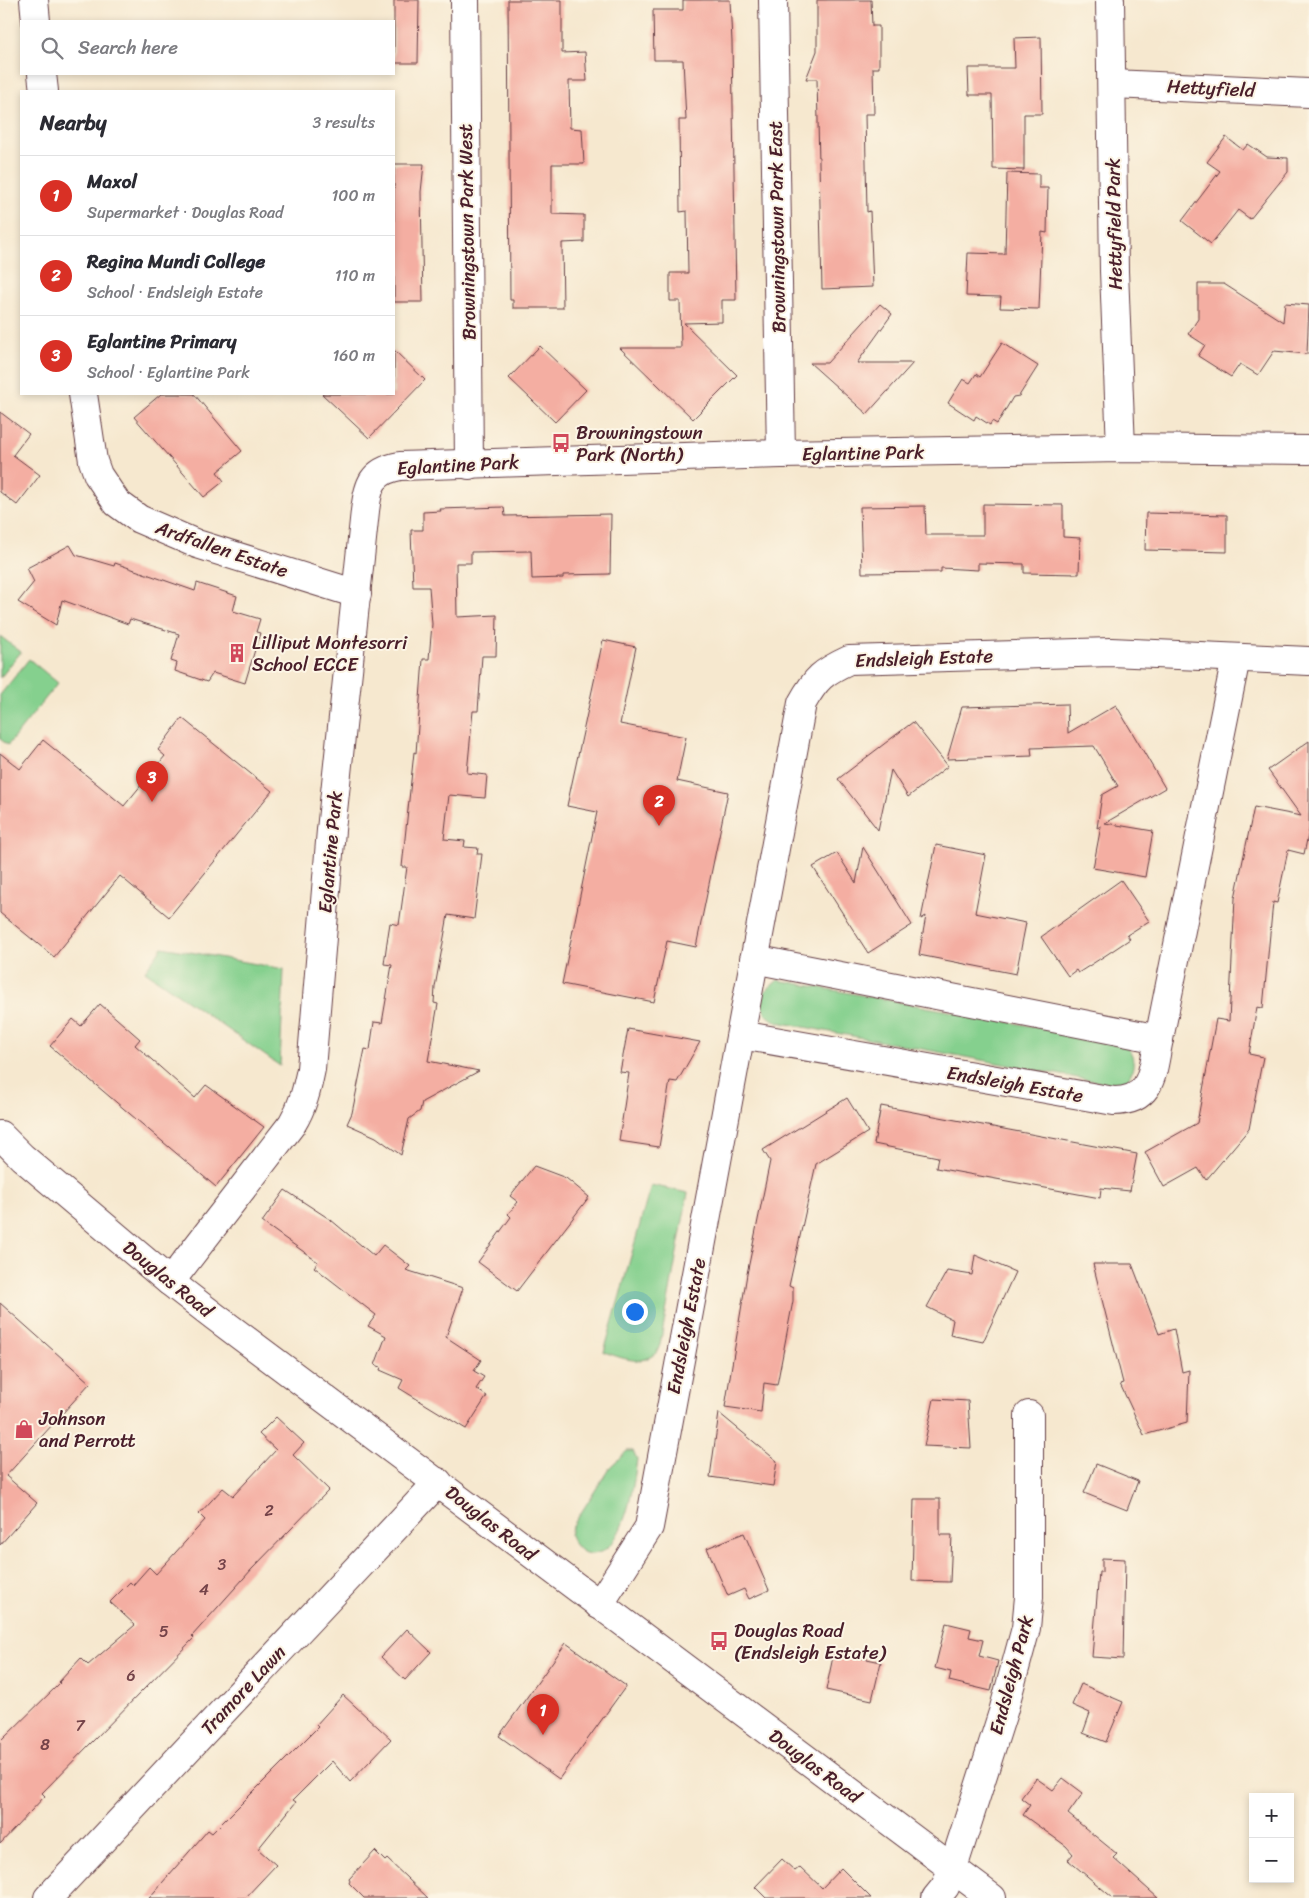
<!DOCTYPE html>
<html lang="en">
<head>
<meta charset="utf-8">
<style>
  :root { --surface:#fff; --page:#f2f2f3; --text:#2b2b33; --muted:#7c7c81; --line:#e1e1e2; --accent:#d93025 }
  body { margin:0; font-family:Sriracha,sans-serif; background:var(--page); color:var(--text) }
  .controls { position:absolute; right:15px; bottom:15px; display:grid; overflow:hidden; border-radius:0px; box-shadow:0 2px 8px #0003 }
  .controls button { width:45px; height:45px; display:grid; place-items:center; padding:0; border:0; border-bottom:1px solid var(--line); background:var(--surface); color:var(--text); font:25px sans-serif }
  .you { position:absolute; left:634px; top:1311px; width:18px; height:18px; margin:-12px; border:4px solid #fff; border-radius:50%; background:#1a73e8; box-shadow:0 0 0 8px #1a73e833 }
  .badge { display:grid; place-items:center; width:32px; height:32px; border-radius:50%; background:var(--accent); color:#fff; font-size:16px; font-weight:700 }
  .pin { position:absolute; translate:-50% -41px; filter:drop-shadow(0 1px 2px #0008) }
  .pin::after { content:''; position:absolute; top:26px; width:18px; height:15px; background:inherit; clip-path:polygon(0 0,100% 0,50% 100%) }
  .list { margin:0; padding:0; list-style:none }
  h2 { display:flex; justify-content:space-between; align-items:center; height:65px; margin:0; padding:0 20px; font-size:21px }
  h2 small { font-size:16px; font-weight:400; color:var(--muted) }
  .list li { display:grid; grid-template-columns:32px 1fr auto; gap:15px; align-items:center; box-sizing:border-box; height:80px; padding:0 20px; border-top:1px solid var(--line) }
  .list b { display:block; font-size:19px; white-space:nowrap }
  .list p { margin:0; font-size:16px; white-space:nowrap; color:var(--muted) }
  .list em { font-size:16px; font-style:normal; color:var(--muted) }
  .icon { flex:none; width:28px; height:28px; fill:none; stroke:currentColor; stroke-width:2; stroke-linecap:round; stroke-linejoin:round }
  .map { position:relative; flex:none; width:1309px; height:1898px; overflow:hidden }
  .search { position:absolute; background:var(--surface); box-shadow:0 2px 8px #0003; left:20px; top:20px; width:375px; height:55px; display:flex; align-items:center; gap:12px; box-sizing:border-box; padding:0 18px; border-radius:0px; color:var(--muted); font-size:19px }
  .panel { position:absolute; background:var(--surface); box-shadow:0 2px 8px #0003; left:20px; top:90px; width:375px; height:305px; border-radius:0px }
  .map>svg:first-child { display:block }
</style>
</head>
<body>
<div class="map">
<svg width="1309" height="1898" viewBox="0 0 1309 1898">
  <rect width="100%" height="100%" fill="#fcf5e5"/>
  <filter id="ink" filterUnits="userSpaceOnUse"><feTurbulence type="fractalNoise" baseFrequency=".02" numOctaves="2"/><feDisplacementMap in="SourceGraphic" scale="10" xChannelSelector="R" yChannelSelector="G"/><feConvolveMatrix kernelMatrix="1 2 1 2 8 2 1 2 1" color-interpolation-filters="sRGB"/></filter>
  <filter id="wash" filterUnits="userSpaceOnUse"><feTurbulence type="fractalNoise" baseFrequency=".0096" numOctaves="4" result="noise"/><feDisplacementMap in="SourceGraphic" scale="20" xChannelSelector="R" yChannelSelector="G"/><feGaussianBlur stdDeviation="1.12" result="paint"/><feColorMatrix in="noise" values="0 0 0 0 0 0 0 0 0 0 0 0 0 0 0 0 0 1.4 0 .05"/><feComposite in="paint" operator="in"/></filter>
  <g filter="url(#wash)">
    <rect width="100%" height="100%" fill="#f6e8cf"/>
    <g fill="#85d08e" stroke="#68785c">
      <polygon points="0,636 21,652 0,678"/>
      <polygon points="29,659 58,683 8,745 0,739 0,695"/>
      <polygon points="162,947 284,969 280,1066 145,971"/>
      <path d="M778,980L1113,1041C1118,1043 1124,1045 1128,1049C1137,1058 1134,1077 1122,1083C1119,1084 1113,1084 1110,1084L777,1022C764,1015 760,1008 763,993Z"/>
      <path d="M651,1185L688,1193L660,1345L657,1352C642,1367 622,1358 604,1352Z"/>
      <path d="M627,1451H633L637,1459C634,1483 625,1553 592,1554C580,1554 574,1545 570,1535L572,1527L610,1467Z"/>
    </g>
    <g id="blocks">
      <g fill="#f4aea2">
        <polygon points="394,0 419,0 418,63 394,63"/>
        <polygon points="508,0 562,0 562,53 585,52 587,81 569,81 570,128 582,129 584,164 552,164 552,214 584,215 584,242 562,243 563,308 513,308 513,300 510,300"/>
        <polygon points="683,0 730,0 732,42 736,300 722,300 722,322 684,323 737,375 693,419 620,348 681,348 680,301 670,301 670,273 688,273 687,211 680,212 679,120 686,120 683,60 654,60 653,10 683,10"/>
        <polygon points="817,0 871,0 872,26 879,26 879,68 873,68 874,114 865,114 867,212 870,211 873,287 822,289 817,79 806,79 817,51"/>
        <polygon points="1041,37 1042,114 1024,114 1024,170 993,169 992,95 969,95 968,68 1015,68 1014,38"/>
        <polygon points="1226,137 1243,150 1248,144 1267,157 1288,158 1288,172 1250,219 1238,210 1211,244 1182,221 1220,171 1207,162"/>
        <polygon points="394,164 424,164 421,192 423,302 394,302"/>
        <polygon points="1007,173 1039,174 1039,188 1048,188 1047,233 1042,232 1039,309 1000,308 1001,297 966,296 968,253 1005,254"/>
        <polygon points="1198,284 1224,284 1283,322 1285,303 1309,305 1307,354 1274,351 1258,375 1240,364 1231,377 1198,356 1205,345 1188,334 1198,319"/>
        <polygon points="880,304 892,314 857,363 913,363 867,414 810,363 827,363"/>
        <polygon points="1002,343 1038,366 1019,396 1013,397 997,424 992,421 990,425 976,416 974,420 948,403 963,379 970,383 976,374 980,377"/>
        <polygon points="540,346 586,390 555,422 509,378"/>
        <polygon points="394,350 425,380 369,438 322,394 394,394"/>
        <polygon points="161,394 194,394 242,451 217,472 224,481 204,497 134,417"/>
        <polygon points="0,412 29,434 13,455 40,475 17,505 0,492"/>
        <polygon points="983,504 1063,505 1063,537 1080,538 1079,574 1024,573 1024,564 978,563 978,570 941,568 941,572 862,573 860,507 925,506 926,535 983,535"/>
        <polygon points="504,507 505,516 611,514 610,574 563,575 563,578 532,579 531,551 471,552 471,563 456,563 457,617 497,615 496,656 482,656 478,711 473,711 467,773 487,775 485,798 449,795 444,839 465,841 464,847 478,848 477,854 482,854 474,919 448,915 435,987 434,1003 438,1004 428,1061 479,1071 422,1102 420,1111 409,1119 401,1155 376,1137 347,1124 352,1113 365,1049 370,1050 374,1022 382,1023 392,965 384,964 387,942 390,923 399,925 407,867 402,867 414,752 416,753 423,659 429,659 432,624 429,587 413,587 411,530 423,530 423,512 441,511 440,509"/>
        <polygon points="1146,513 1227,515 1227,552 1145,550"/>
        <polygon points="70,545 76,555 114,566 115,563 195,591 197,583 237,596 233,611 260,619 256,632 260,633 245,683 213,673 207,682 175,671 177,663 171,661 179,634 130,619 128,624 62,600 56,625 18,602 34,582 27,568"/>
        <polygon points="603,640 636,647 620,724 686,737 677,781 728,792 696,947 667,941 654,1002 562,984 597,812 567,806"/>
        <polygon points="1067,704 1068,733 1116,705 1165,788 1105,823 1153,831 1145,877 1093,868 1101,826 1097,828 1102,795 1118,786 1094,746 1031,748 1032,756 947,759 962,707"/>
        <polygon points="182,718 272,791 169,917 120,876 54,957 0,913 0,753 20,769 43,740 124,806 165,756 158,750"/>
        <polygon points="913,722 948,766 908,797 891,770 878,830 838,779"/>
        <polygon points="1309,741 1309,830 1304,854 1288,850 1277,903 1273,902 1263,1008 1257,1007 1249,1054 1263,1057 1249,1129 1206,1180 1198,1168 1164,1187 1145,1152 1197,1123 1216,1019 1229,1021 1235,898 1254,807 1301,816 1268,770"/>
        <polygon points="936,845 986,855 975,913 1026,923 1016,974 919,955 926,916 921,919"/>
        <polygon points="863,847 912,925 868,953 813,867 837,853 856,883"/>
        <polygon points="1121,880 1149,921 1127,935 1130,939 1106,955 1078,973 1076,970 1068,976 1041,937"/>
        <polygon points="100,1004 140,1039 135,1045 195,1098 206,1085 264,1127 216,1187 50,1046 73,1019 81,1026"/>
        <polygon points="628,1029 700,1042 677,1082 670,1081 659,1147 619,1141 629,1073 620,1072"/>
        <polygon points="847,1098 868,1132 816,1164 789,1286 793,1288 793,1301 777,1385 764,1383 761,1412 725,1407 747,1274 770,1161 763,1150"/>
        <polygon points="881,1106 1137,1154 1130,1191 1101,1188 1100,1198 936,1168 938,1157 874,1144"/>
        <polygon points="534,1166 566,1178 589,1197 517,1291 478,1262 511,1217 508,1214 518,1202 510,1196"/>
        <polygon points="285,1190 331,1220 374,1256 383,1245 410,1266 406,1270 463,1288 446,1337 481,1360 474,1371 484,1377 476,1389 487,1396 466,1429 399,1388 403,1380 380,1370 381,1367 375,1365 386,1336 368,1326 376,1315 314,1267 318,1262 262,1222"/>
        <polygon points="975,1255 1015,1272 983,1342 950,1335 953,1320 927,1307 947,1271 972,1275"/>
        <polygon points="1093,1264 1132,1264 1159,1334 1174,1329 1182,1372 1189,1370 1187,1423 1144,1435 1120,1384 1123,1383"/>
        <polygon points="0,1303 90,1383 6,1476 37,1503 0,1545"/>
        <polygon points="934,1399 968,1401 971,1448 924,1446"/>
        <polygon points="719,1413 777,1461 773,1486 710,1477"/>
        <polygon points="276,1417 304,1443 293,1455 329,1490 252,1569 192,1636 194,1638 42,1793 45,1796 0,1844 0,1742 60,1683 59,1682 81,1658 88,1665 135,1625 110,1602 130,1582 133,1585 149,1567 156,1574 205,1520 199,1514 223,1488 233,1496 276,1450 259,1434"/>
        <polygon points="1096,1464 1138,1481 1127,1510 1084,1493"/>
        <polygon points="914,1499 940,1499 940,1535 952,1535 950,1582 912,1581"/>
        <polygon points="744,1533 769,1590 749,1599 744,1589 728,1596 707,1548"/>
        <polygon points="1102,1558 1125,1559 1123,1659 1092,1657 1099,1572 1102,1572"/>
        <polygon points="946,1623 971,1629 969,1637 983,1640 979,1656 998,1661 991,1691 949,1681 951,1672 935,1668"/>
        <polygon points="407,1629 431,1652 405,1680 381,1657"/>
        <polygon points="566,1643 626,1686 559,1779 499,1736"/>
        <polygon points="834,1652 881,1662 872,1700 826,1690"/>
        <polygon points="1081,1684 1123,1702 1106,1742 1083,1733 1090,1713 1072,1705"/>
        <polygon points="343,1695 391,1739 350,1782 332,1761 293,1800 296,1802 258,1849 276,1865 245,1898 149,1898 208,1830 212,1833 318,1727 316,1725"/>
        <polygon points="1036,1778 1053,1790 1063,1778 1083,1793 1068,1814 1117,1854 1113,1858 1158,1898 1113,1898 1068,1860 1073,1854 1066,1846 1023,1815 1030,1805 1021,1798"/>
        <polygon points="375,1851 385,1861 387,1859 428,1898 364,1898 349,1883 350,1881 349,1879"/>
        <polygon points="782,1859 795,1871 800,1867 822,1888 841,1868 871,1898 766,1898 755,1887"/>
      </g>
    </g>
  </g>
  <g filter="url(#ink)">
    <use href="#blocks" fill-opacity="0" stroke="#643d44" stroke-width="1"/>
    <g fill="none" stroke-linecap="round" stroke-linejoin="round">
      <g stroke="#643d44" stroke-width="30">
        <g id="minor">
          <polyline points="34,0 36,21"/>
          <polyline points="465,0 469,465"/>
          <polyline points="773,0 781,454"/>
          <polyline points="1110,0 1114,271 1121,448"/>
          <polyline points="42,74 44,91"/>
          <polyline points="1113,84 1309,93"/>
          <polyline points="83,394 93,461 98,475 117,503 139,519 197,544 357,594"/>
          <polyline points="754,959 1159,1039"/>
          <path d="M741,1035L1114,1101C1154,1101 1152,1070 1159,1039L1236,658"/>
          <path d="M170,1282L292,1124C303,1106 307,1089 311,1069L331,830L365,511C368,485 372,471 400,466L781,454L1121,448L1309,450"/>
          <path d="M599,1605L649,1527L802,703C816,678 823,672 849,660L1111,652L1309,661"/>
          <polyline points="48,1898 438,1482"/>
          <polyline points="936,1898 945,1887 953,1868 1003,1712 1026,1628 1029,1597 1029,1415"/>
        </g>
      </g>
      <g stroke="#643d44" stroke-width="30">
        <polyline id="secondary" points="0,1135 22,1157 170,1282 214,1316 992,1898"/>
      </g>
      <use href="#minor" stroke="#fff" stroke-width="28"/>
      <use href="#secondary" stroke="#fff" stroke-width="28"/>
    </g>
  </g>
  <defs>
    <g id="bus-bare" transform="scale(1.5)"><path d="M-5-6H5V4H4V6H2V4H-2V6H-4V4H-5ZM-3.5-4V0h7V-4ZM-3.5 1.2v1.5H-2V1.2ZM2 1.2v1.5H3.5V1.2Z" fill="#d1495b" stroke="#fcf5e5" stroke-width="2.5" paint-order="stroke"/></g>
    <g id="building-bare" transform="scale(1.5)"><path d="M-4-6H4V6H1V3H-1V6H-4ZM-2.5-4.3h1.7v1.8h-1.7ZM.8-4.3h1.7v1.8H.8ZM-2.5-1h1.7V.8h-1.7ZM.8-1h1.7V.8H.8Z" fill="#d1495b" stroke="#fcf5e5" stroke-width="2.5" paint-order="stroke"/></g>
    <g id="shop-bare" transform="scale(1.5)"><path d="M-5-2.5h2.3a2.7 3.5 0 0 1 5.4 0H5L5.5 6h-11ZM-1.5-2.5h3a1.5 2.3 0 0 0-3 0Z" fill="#d1495b" stroke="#fcf5e5" stroke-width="2.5" paint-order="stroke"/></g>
  </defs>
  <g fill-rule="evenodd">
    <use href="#bus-bare" x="561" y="443"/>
    <use href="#building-bare" x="237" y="653"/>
    <use href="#shop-bare" x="24" y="1429"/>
    <use href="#bus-bare" x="719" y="1641"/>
  </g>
  <g text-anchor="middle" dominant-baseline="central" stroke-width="4" stroke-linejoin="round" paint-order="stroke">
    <g font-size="16" fill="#744349">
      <text x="269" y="1510">2</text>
      <text x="222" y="1564">3</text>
      <text x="204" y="1589">4</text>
      <text x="164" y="1631">5</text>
      <text x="131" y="1675">6</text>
      <text x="80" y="1725">7</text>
      <text x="45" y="1744">8</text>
    </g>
    <g font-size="19" fill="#4a1f2b" stroke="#fcf5e5">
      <text transform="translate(1211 88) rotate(3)">Hettyfield</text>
      <text transform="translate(1114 224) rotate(-91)">Hettyfield Park</text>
      <text transform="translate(777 227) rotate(-91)">Browningstown Park East</text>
      <text transform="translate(467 232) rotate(-91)">Browningstown Park West</text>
      <text transform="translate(863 453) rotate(-1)">Eglantine Park</text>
      <text transform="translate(458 465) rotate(-3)">Eglantine Park</text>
      <text transform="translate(222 549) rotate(19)">Ardfallen Estate</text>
      <text transform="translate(924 658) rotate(-2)">Endsleigh Estate</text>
      <text transform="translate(330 852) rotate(-85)">Eglantine Park</text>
      <text transform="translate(1015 1084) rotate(10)">Endsleigh Estate</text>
      <text transform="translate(168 1279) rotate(39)">Douglas Road</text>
      <text transform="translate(686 1326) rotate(-79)">Endsleigh Estate</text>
      <text transform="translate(491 1523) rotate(38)">Douglas Road</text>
      <text transform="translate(1011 1675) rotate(-75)">Endsleigh Park</text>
      <text transform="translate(243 1690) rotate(-47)">Tramore Lawn</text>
      <text transform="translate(815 1766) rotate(37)">Douglas Road</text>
    </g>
    <g font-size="19" fill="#4a1f2b" stroke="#fcf5e5" text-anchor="start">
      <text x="576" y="432">Browningstown<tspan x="576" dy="22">Park (North)</tspan></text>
      <text x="252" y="642">Lilliput Montesorri<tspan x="252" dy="22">School ECCE</tspan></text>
      <text x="39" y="1418">Johnson<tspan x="39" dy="22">and Perrott</tspan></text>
      <text x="734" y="1630">Douglas Road<tspan x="734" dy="22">(Endsleigh Estate)</tspan></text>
    </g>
  </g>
</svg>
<div class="controls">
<button>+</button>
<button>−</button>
</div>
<div class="you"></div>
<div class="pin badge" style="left:543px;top:1735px">1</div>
<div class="pin badge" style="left:659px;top:826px">2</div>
<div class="pin badge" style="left:152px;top:802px">3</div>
<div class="search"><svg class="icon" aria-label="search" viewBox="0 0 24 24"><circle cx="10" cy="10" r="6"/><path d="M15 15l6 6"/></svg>Search here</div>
<section class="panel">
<h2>Nearby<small>3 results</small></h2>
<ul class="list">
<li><span class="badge">1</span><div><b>Maxol</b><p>Supermarket · Douglas Road</p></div><em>100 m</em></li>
<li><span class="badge">2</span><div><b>Regina Mundi College</b><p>School · Endsleigh Estate</p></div><em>110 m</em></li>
<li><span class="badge">3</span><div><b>Eglantine Primary</b><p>School · Eglantine Park</p></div><em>160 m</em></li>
</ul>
</section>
</div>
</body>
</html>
